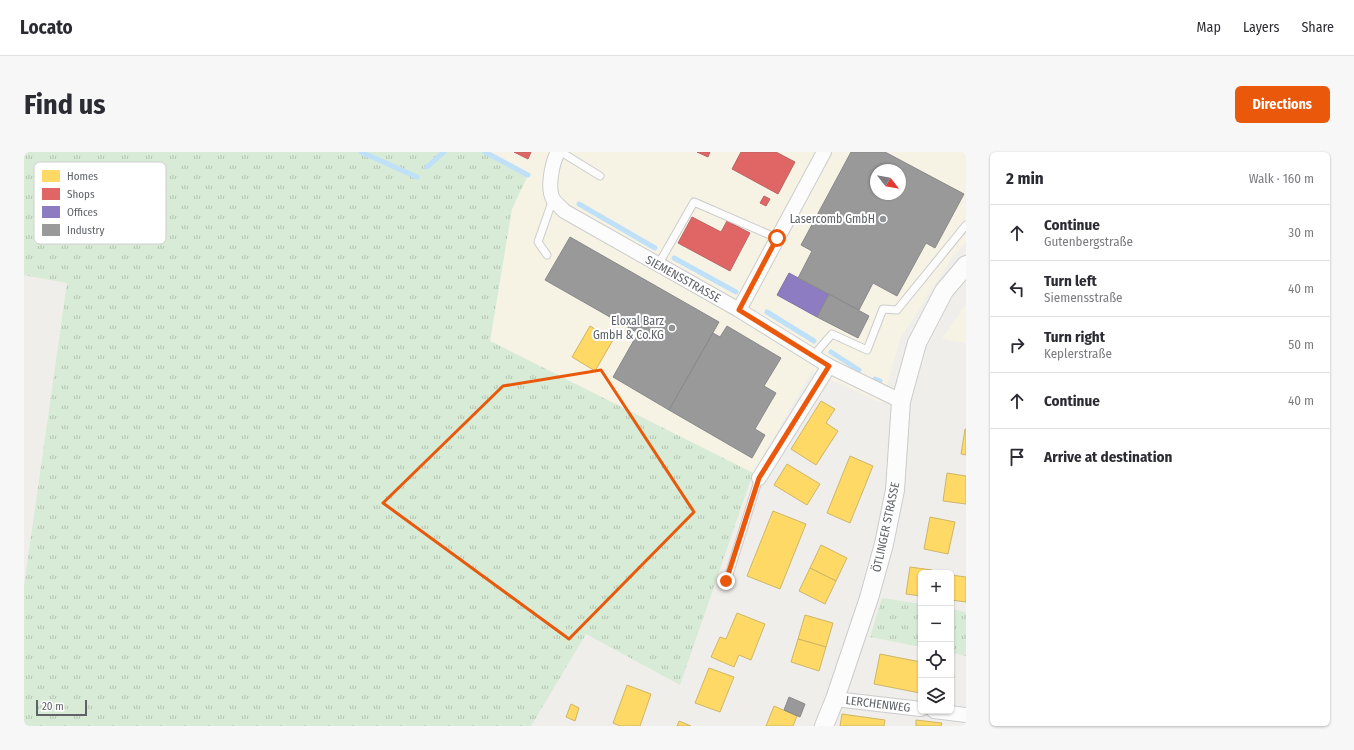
<!DOCTYPE html>
<html lang="en">
<head>
<meta charset="utf-8">
<style>
  :root { --surface:#fff; --page:#f7f7f7; --text:#2b2b33; --muted:#7c7c81; --line:#e1e1e2; --accent:#ea580c }
  body { margin:0; font-family:"Fira Sans Condensed",sans-serif; background:var(--page); color:var(--text) }
  .controls { position:absolute; right:12px; bottom:12px; display:grid; overflow:hidden; border-radius:6px; box-shadow:0 1px 3px #0004 }
  .controls button { width:36px; height:36px; display:grid; place-items:center; padding:0; border:0; border-bottom:1px solid var(--line); background:var(--surface); color:var(--text); font:20px sans-serif }
  .compass { position:absolute; left:846px; top:12px; width:36px; height:36px; border-radius:50%; background:var(--surface); box-shadow:0 1px 3px #0004; rotate:121deg }
  .scale { position:absolute; left:12px; bottom:10px; width:51px; box-sizing:border-box; padding-left:4px; border:2px solid #5f6368; border-top:0; font-size:11px; line-height:14px; white-space:nowrap; color:#5f6368; -webkit-text-stroke:3px #fff; paint-order:stroke }
  .stop { position:absolute; width:12px; height:12px; margin:-9px; border:3px solid #ea580c; border-radius:50%; background:#fff }
  .stop.end { background:#ea580c; border-color:#fff; box-shadow:0 1px 4px #0008 }
  .list { margin:0; padding:0; list-style:none }
  h2 { display:flex; justify-content:space-between; align-items:center; height:52px; margin:0; padding:0 16px; font-size:17px }
  h2 small { font-size:13px; font-weight:400; color:var(--muted) }
  .list li { display:grid; grid-template-columns:26px 1fr auto; gap:12px; align-items:center; box-sizing:border-box; height:56px; padding:0 16px; border-top:1px solid var(--line) }
  .list b { display:block; font-size:15px; white-space:nowrap }
  .list p { margin:0; font-size:13px; white-space:nowrap; color:var(--muted) }
  .list em { font-size:13px; font-style:normal; color:var(--muted) }
  .icon { flex:none; width:22px; height:22px; fill:none; stroke:currentColor; stroke-width:2; stroke-linecap:round; stroke-linejoin:round }
  .map { position:relative; flex:none; width:942px; height:574px; overflow:hidden; border-radius:6px }
  header { display:flex; align-items:center; gap:24px; box-sizing:border-box; height:56px; padding:0 20px; background:var(--surface); border-bottom:1px solid var(--line) }
  header strong { font-size:19px }
  nav { display:flex; gap:22px; margin-inline-start:auto; font-size:14px }
  .intro { display:flex; align-items:center; justify-content:space-between; box-sizing:border-box; height:96px; padding:0 24px }
  h1 { margin:0; font-size:28px }
  .button { padding:10px 18px; border-radius:6px; background:var(--accent); color:#fff; font-size:14px; font-weight:700 }
  main { display:flex; gap:24px; padding:0 24px }
  aside { flex:1; background:var(--surface); border-radius:6px; box-shadow:0 1px 3px #0004 }
  .map>svg:first-child { display:block }
</style>
</head>
<body>
<header>
<strong>Locato</strong>
<nav><a>Map</a><a>Layers</a><a>Share</a></nav>
</header>
<div class="intro"><h1>Find us</h1><a class="button">Directions</a></div>
<main>
<div class="map">
<svg width="942" height="574" viewBox="0 0 942 574">
  <defs>
    <pattern id="grass-tufts" width="24" height="20" patternUnits="userSpaceOnUse"><rect width="24" height="20" fill="#d8ebd6"/><path d="M3 7l-1-3M5 7V3M7 7l1-3M15 17l-1-3M17 17v-4M19 17l1-3" fill="none" stroke="#b2c2b1"/></pattern>
  </defs>
  <rect width="100%" height="100%" fill="#efeeea"/>
  <g fill="#f7f3e4" fill-rule="evenodd">
    <path d="M461,0H942V90L927,107L876,187L858,251L788,219L729,321L466,189L488,57L504,23ZM852,18H876V42H852Z"/>
    <polygon points="942,152 942,191 918,187"/>
  </g>
  <g fill="url(#grass-tufts)">
    <polygon points="0,0 461,0 504,23 488,57 466,189 729,321 656,533 562,482 507,574 0,574 0,434 43,131 0,123"/>
    <polygon points="858,446 897,452 897,495 846,485"/>
    <polygon points="927,457 942,460 942,504 927,501"/>
  </g>
  <g fill="#ffd966" stroke="#cfb667">
    <polygon points="566,174 589,188 571,219 548,205"/>
    <polygon points="797,249 811,257 802,271 814,279 792,313 767,297"/>
    <polygon points="941,277 942,277 942,303 937,302"/>
    <polygon points="826,304 849,314 826,371 803,361"/>
    <polygon points="763,312 796,332 783,353 750,333"/>
    <polygon points="923,321 942,324 942,352 919,349"/>
    <polygon points="749,359 782,372 756,437 723,424"/>
    <polygon points="906,365 931,370 924,402 900,397"/>
    <polygon points="797,393 823,406 812,429 786,416"/>
    <polygon points="886,415 908,418 908,421 897,421 897,444 882,442"/>
    <polygon points="786,416 812,429 801,452 775,439"/>
    <polygon points="927,423 942,425 942,450 927,448"/>
    <polygon points="713,461 741,472 727,508 715,503 710,515 687,505 696,485 702,487"/>
    <polygon points="781,463 809,471 802,495 774,487"/>
    <polygon points="774,487 802,495 795,519 767,510"/>
    <polygon points="856,502 897,510 896,541 850,532"/>
    <polygon points="685,516 710,525 696,560 671,551"/>
    <polygon points="927,524 930,524 927,542"/>
    <polygon points="603,533 627,542 616,574 596,574 589,571"/>
    <polygon points="547,552 555,556 551,569 542,565"/>
    <polygon points="750,554 773,564 769,574 742,574"/>
    <polygon points="818,562 861,568 860,574 816,574"/>
    <polygon points="892,568 918,571 917,574 892,574"/>
    <polygon points="655,569 667,574 653,574"/>
  </g>
  <g fill="#e06666" stroke="#b96567">
    <polygon points="490,0 507,0 504,7"/>
    <polygon points="673,0 686,0 684,5"/>
    <polygon points="717,0 752,0 771,10 754,42 708,17"/>
    <polygon points="740,44 746,47 742,54 736,51"/>
    <polygon points="668,65 697,80 703,69 726,81 706,119 654,91"/>
  </g>
  <polygon fill="#8e7cc3" stroke="#8074a8" points="765,121 805,142 793,165 753,143"/>
  <g fill="#999" stroke="#88898a" fill-rule="evenodd">
    <path d="M827,0H861L940,42L911,96L902,91L873,144L849,131L835,158L774,126L788,99L777,93ZM852,18H876V42H852Z"/>
    <polygon points="546,85 695,170 645,258 589,225 614,181 521,128"/>
    <polygon points="805,142 845,164 834,186 793,165"/>
    <polygon points="703,174 757,206 740,234 752,241 731,277 741,283 728,306 645,258 689,181 696,185"/>
    <polygon points="765,545 781,552 776,565 760,558"/>
  </g>
  <g fill="none" stroke-linecap="round" stroke-linejoin="round">
    <g stroke="#bfe0f9" stroke-width="5">
      <polyline points="337,0 393,25"/>
      <polyline points="461,0 504,23"/>
      <polyline points="403,15 420,0"/>
      <polyline points="555,52 631,96"/>
      <polyline points="650,106 712,140"/>
      <polyline points="743,160 790,189"/>
      <polyline points="807,200 835,218"/>
      <polyline points="851,227 856,229"/>
    </g>
    <g stroke="#cbcccc" stroke-width="9">
      <g id="service">
        <polyline points="537,0 576,24"/>
        <polyline points="523,103 514,90 529,47"/>
        <polyline points="634,113 670,50 753,86"/>
        <polyline points="789,204 808,182 843,198 859,157 873,158 942,73"/>
        <polyline points="703,429 735,326"/>
      </g>
    </g>
    <g stroke="#cbcccc" stroke-width="16">
      <g id="minor">
        <path d="M534,0C528,11 523,36 529,47C531,51 537,55 540,59L715,158L805,214L877,249"/>
        <polyline points="715,158 800,0"/>
        <polyline points="735,326 805,214"/>
        <polyline points="811,547 897,557"/>
        <polyline points="910,559 942,563"/>
      </g>
    </g>
    <g stroke="#cbcccc" stroke-width="20">
      <polyline id="tertiary" points="800,574 811,547 845,446 860,392 871,338 877,249 893,191 920,139 942,113"/>
    </g>
    <use href="#service" stroke="#fdfcfc" stroke-width="7"/>
    <use href="#minor" stroke="#fdfcfc" stroke-width="14"/>
    <use href="#tertiary" stroke="#fdfcfc" stroke-width="18"/>
  </g>
  <g fill="none" stroke-linecap="round" stroke-linejoin="round">
    <polyline stroke="#ea580c" stroke-width="5" points="702,429 735,326 805,214 715,158 753,86"/>
  </g>
  <path fill="none" stroke="#e8590c" stroke-width="3" stroke-linejoin="round" d="M577,218L670,360L545,487L359,351L479,234Z"/>
  <g fill="#919496" stroke="#fff" stroke-width="1.5">
    <circle cx="859" cy="67" r="4"/>
    <circle cx="648" cy="176" r="4"/>
  </g>
  <g text-anchor="middle" dominant-baseline="central" stroke-width="4" stroke-linejoin="round" paint-order="stroke">
    <g font-size="12" fill="#5f6368" stroke="#fff" text-anchor="end">
      <text x="851" y="67">Lasercomb GmbH</text>
      <text x="640" y="169">Eloxal Barz<tspan x="640" dy="14">GmbH &amp; Co.KG</tspan></text>
    </g>
    <g font-size="12" fill="#5f6368" stroke="#fff">
      <text transform="translate(659 127) rotate(29)">SIEMENSSTRASSE</text>
      <text transform="translate(862 375) rotate(-78)">ÖTLINGER STRASSE</text>
      <text transform="translate(854 552) rotate(7)">LERCHENWEG</text>
    </g>
  </g>
  <rect x="10" y="10" width="132" height="82" rx="6" fill="#fff" stroke="#cfd0d2" stroke-width="1"/>
  <rect x="18" y="18" width="18" height="12" fill="#ffd966"/>
  <rect x="18" y="36" width="18" height="12" fill="#e06666"/>
  <rect x="18" y="54" width="18" height="12" fill="#8e7cc3"/>
  <rect x="18" y="72" width="18" height="12" fill="#999"/>
  <g font-size="11" fill="#5f6368">
    <text x="43" y="28">Homes</text>
    <text x="43" y="46">Shops</text>
    <text x="43" y="64">Offices</text>
    <text x="43" y="82">Industry</text>
  </g>
</svg>
<div class="controls">
<button>+</button>
<button>−</button>
<button><svg class="icon" aria-label="locate" viewBox="0 0 24 24"><circle cx="12" cy="12" r="6"/><path d="M12 2v4M12 18v4M2 12h4M18 12h4"/></svg></button>
<button><svg class="icon" aria-label="layers" viewBox="0 0 24 24"><path d="M12 4l9 5-9 5-9-5zM3 14l9 5 9-5"/></svg></button>
</div>
<svg class="compass" viewBox="-18 -18 36 36"><path d="M0-13l5 13h-10z" fill="#e53935"/><path d="M0 13l5-13h-10z" fill="#7c7c81"/></svg>
<div class="scale">20 m</div>
<div class="stop" style="left:753px;top:86px"></div>
<div class="stop end" style="left:702px;top:429px"></div>
</div>
<aside>
<h2>2 min<small>Walk · 160 m</small></h2>
<ul class="list">
<li><svg class="icon" aria-label="ahead" viewBox="0 0 24 24"><path d="M12 20V5M6 11l6-6 6 6"/></svg><div><b>Continue</b><p>Gutenbergstraße</p></div><em>30 m</em></li>
<li><svg class="icon" aria-label="left" viewBox="0 0 24 24"><path d="M17 20v-9H6M10 6l-5 5 5 5"/></svg><div><b>Turn left</b><p>Siemensstraße</p></div><em>40 m</em></li>
<li><svg class="icon" aria-label="right" viewBox="0 0 24 24"><path d="M7 20v-9h11M14 6l5 5-5 5"/></svg><div><b>Turn right</b><p>Keplerstraße</p></div><em>50 m</em></li>
<li><svg class="icon" aria-label="ahead" viewBox="0 0 24 24"><path d="M12 20V5M6 11l6-6 6 6"/></svg><div><b>Continue</b></div><em>40 m</em></li>
<li><svg class="icon" aria-label="arrive" viewBox="0 0 24 24"><path d="M6 21V4h12l-3 4 3 4H6"/></svg><div><b>Arrive at destination</b></div></li>
</ul>
</aside>
</main>
</body>
</html>
